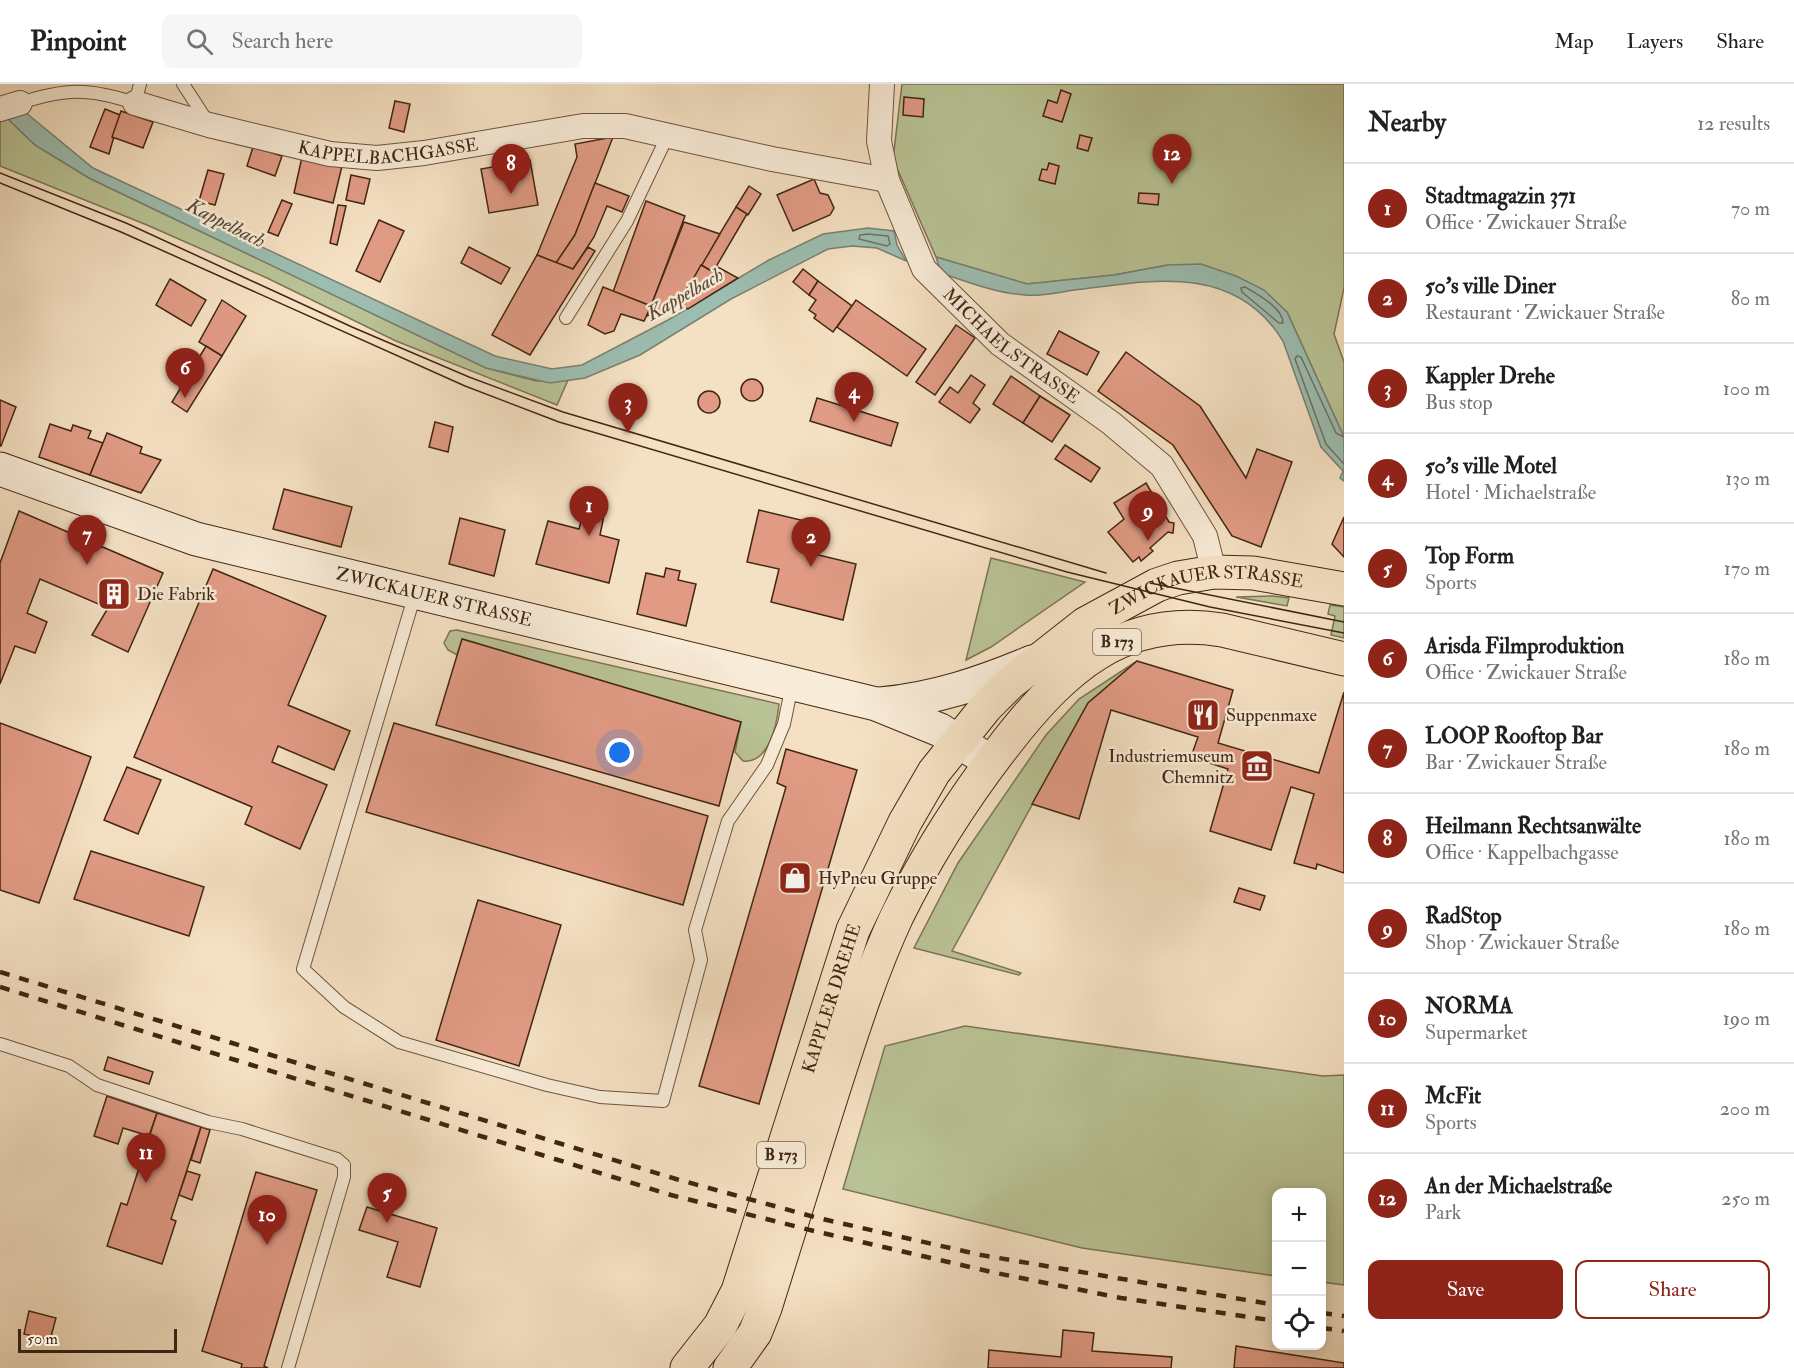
<!DOCTYPE html>
<html lang="en">
<head>
<meta charset="utf-8">
<style>
  :root { --surface:#fff; --page:#f6f6f6; --text:#202124; --muted:#757577; --line:#e0e0e0; --accent:#8f2418 }
  body { margin:0; font-family:"IM FELL Double Pica",serif; background:var(--page); color:var(--text) }
  .controls { position:absolute; right:18px; bottom:18px; display:grid; overflow:hidden; border-radius:12px; box-shadow:0 3px 15px #0003 }
  .controls button { width:54px; height:54px; display:grid; place-items:center; padding:0; border:0; border-bottom:2px solid var(--line); background:var(--surface); color:var(--text); font:30px sans-serif }
  .scale { position:absolute; left:18px; bottom:15px; width:159px; box-sizing:border-box; padding-left:6px; border:3px solid #422612; border-top:0; font-size:16px; line-height:21px; white-space:nowrap; color:#422612; -webkit-text-stroke:4px #f8ebd7; paint-order:stroke }
  .you { position:absolute; left:620px; top:669px; width:21px; height:21px; margin:-15px; border:4px solid #fff; border-radius:50%; background:#1a73e8; box-shadow:0 0 0 9px #1a73e833 }
  .badge { display:grid; place-items:center; width:39px; height:39px; border-radius:50%; background:var(--accent); color:#fff; font-size:20px; font-weight:700 }
  .pin { position:absolute; translate:-50% -50px; filter:drop-shadow(0 2px 3px #0008) }
  .pin::after { content:''; position:absolute; top:32px; width:21px; height:18px; background:inherit; clip-path:polygon(0 0,100% 0,50% 100%) }
  .list { margin:0; padding:0; list-style:none }
  h2 { display:flex; justify-content:space-between; align-items:center; height:78px; margin:0; padding:0 24px; font-size:26px }
  h2 small { font-size:20px; font-weight:400; color:var(--muted) }
  .list li { display:grid; grid-template-columns:39px 1fr auto; gap:18px; align-items:center; box-sizing:border-box; height:90px; padding:0 24px; border-top:2px solid var(--line) }
  .list b { display:block; font-size:22px; white-space:nowrap }
  .list p { margin:0; font-size:20px; white-space:nowrap; color:var(--muted) }
  .list em { font-size:20px; font-style:normal; color:var(--muted) }
  .actions { display:flex; gap:12px; padding:18px 24px }
  .actions a { flex:1; padding:14px 0; border:2px solid var(--accent); border-radius:12px; text-align:center; font-size:21px; color:var(--accent) }
  .actions .main { background:var(--accent); color:#fff }
  .icon { flex:none; width:33px; height:33px; fill:none; stroke:currentColor; stroke-width:2; stroke-linecap:round; stroke-linejoin:round }
  .map { position:relative; flex:none; width:1344px; height:1284px; overflow:hidden }
  header { display:flex; align-items:center; gap:36px; box-sizing:border-box; height:84px; padding:0 30px; background:var(--surface); border-bottom:2px solid var(--line) }
  header strong { font-size:28px }
  nav { display:flex; gap:33px; margin-inline-start:auto; font-size:21px }
  .search { width:420px; height:54px; background:var(--page); display:flex; align-items:center; gap:15px; box-sizing:border-box; padding:0 21px; border-radius:12px; color:var(--muted); font-size:22px }
  main { display:flex }
  aside { flex:1; background:var(--surface) }
  .map>svg:first-child { display:block }
</style>
</head>
<body>
<header>
<strong>Pinpoint</strong>
<div class="search"><svg class="icon" aria-label="search" viewBox="0 0 24 24"><circle cx="10" cy="10" r="6"/><path d="M15 15l6 6"/></svg>Search here</div>
<nav><a>Map</a><a>Layers</a><a>Share</a></nav>
</header>
<main>
<div class="map">
<svg width="1344" height="1284" viewBox="0 0 1344 1284">
  <rect width="100%" height="100%" fill="#f4e0c2"/>
  <filter id="stains"><feTurbulence type="fractalNoise" baseFrequency=".00333" numOctaves="4"/><feColorMatrix values="0 0 0 0 .2 0 0 0 0 .09 0 0 0 0 .02 0 0 0 .5 -.17"/></filter>
  <radialGradient id="worn" r=".72"><stop offset=".6" stop-color="#630" stop-opacity="0"/><stop offset="1" stop-color="#630" stop-opacity=".3"/></radialGradient>
  <g fill="#b9c395" stroke="#7e7454" stroke-width="1.5">
    <polygon points="902,0 1344,0 1344,204 1334,250 1344,278 1344,353 1287,228 1168,181 1114,191 1027,200 936,173 893,75"/>
    <polygon points="6,33 35,61 89,94 486,284 536,297 568,296 557,321 396,257 267,194 147,141 0,82 0,35"/>
    <polygon points="991,474 1085,498 991,563 966,576"/>
    <polygon points="1273,512 1289,514 1287,522 1236,513"/>
    <polygon points="1330,521 1344,523 1344,554 1331,551 1335,532 1328,530"/>
    <path d="M457,546L779,620C777,640 769,680 743,677L735,668L741,638L463,555L457,571L448,566L444,559L450,547Z"/>
    <polygon points="1137,577 1088,619 952,867 1021,889 1019,891 914,864 958,779 1046,651 1079,615"/>
    <polygon points="965,942 1323,992 1344,991 1344,1201 1322,1198 1322,1108 1276,1108 1276,1192 1082,1164 843,1105 885,962"/>
  </g>
  <g fill="#9cbdb0" stroke="#788171" stroke-width="1.5">
    <polygon points="25,28 93,84 495,272 552,285 582,281 668,236 769,176 823,150 868,144 894,147 897,161 906,177 877,164 852,162 828,165 731,215 640,271 585,294 550,299 486,284 89,94 35,61 6,33"/>
    <path d="M936,173L1027,200L1114,191L1168,181L1201,180L1236,192L1264,206L1287,228L1344,353V397L1340,394L1343,387L1321,363L1283,257C1235,179 1152,196 1075,206C1059,208 1041,213 1025,211C996,209 968,198 941,189Z"/>
  </g>
  <g fill="none" stroke-linecap="round" stroke-linejoin="round">
    <g stroke="#6f7261" stroke-width="1.5">
      <polygon points="868,150 888,152 890,160 887,162 859,155 860,151"/>
      <path d="M1245,203C1257,210 1283,224 1283,239H1279L1242,208L1241,204Z"/>
      <polyline points="1344,353 1336,349 1301,273 1297,272 1295,275 1326,360 1344,380"/>
    </g>
  </g>
  <g fill="#e19b85" stroke="#422612" stroke-width="1.5">
    <polygon points="1061,6 1071,10 1062,38 1043,32 1048,16 1057,19"/>
    <polygon points="904,13 924,15 923,33 903,31"/>
    <polygon points="395,17 410,20 404,48 389,44"/>
    <polygon points="105,25 120,31 109,70 90,63"/>
    <polygon points="121,27 153,38 143,64 112,53"/>
    <polygon points="1080,51 1092,54 1088,67 1077,64"/>
    <polygon points="613,53 575,151 556,179 537,171 577,73 575,60"/>
    <polygon points="253,63 282,72 275,92 247,82"/>
    <polygon points="302,73 342,82 333,119 294,109"/>
    <polygon points="530,76 538,121 489,129 481,85"/>
    <polygon points="1049,79 1059,82 1055,100 1039,96 1042,85 1047,86"/>
    <polygon points="208,86 224,90 215,121 199,117"/>
    <polygon points="351,91 370,95 364,120 346,116"/>
    <polygon points="814,95 820,109 828,111 834,124 830,131 793,147 777,111"/>
    <polygon points="595,99 629,112 622,128 607,122 594,153 573,185 556,179 575,151"/>
    <polygon points="749,102 761,110 748,131 736,123"/>
    <polygon points="1139,109 1159,110 1158,121 1138,119"/>
    <polygon points="282,116 292,120 278,152 268,148"/>
    <polygon points="646,117 685,132 651,222 613,208"/>
    <polygon points="338,121 346,122 337,161 330,159"/>
    <polygon points="736,123 747,130 713,188 701,181"/>
    <polygon points="379,136 404,147 380,198 356,187"/>
    <polygon points="684,138 720,150 679,220 647,232"/>
    <polygon points="469,163 510,184 501,200 461,179"/>
    <polygon points="588,163 595,167 530,271 492,251 537,171 573,185"/>
    <polygon points="701,181 713,188 716,182 738,194 688,225 679,220"/>
    <polygon points="803,185 818,197 809,211 793,198"/>
    <polygon points="170,195 206,216 191,242 156,221"/>
    <polygon points="818,197 852,222 833,248 814,234 816,231 809,226 816,216 809,211"/>
    <polygon points="603,203 651,222 644,237 621,230 614,247 605,250 588,241"/>
    <polygon points="222,216 246,232 222,272 199,258"/>
    <polygon points="856,216 926,265 907,292 837,243"/>
    <polygon points="956,241 975,254 935,311 916,298"/>
    <polygon points="1059,247 1099,268 1087,291 1047,270"/>
    <polygon points="206,262 222,272 187,328 172,318"/>
    <polygon points="1126,268 1200,322 1246,394 1257,365 1292,378 1261,463 1232,452 1173,361 1098,307"/>
    <polygon points="971,291 985,301 973,319 980,325 970,339 939,318 950,303 958,309"/>
    <polygon points="1011,292 1040,312 1023,339 993,320"/>
    <circle cx="752" cy="306" r="11"/>
    <circle cx="709" cy="318" r="11"/>
    <polygon points="1040,312 1070,331 1052,358 1023,339"/>
    <polygon points="817,314 898,339 891,362 810,337"/>
    <polygon points="0,316 16,323 1,362 0,362"/>
    <polygon points="435,338 453,343 448,368 429,363"/>
    <polygon points="50,340 71,347 73,341 91,347 88,354 103,359 90,391 39,373"/>
    <polygon points="107,349 142,363 140,369 161,376 141,409 90,391"/>
    <polygon points="1065,361 1100,384 1091,398 1055,375"/>
    <polygon points="1146,399 1169,438 1174,439 1173,449 1168,448 1150,464 1153,467 1141,477 1139,473 1133,478 1108,448 1124,435 1114,419"/>
    <polygon points="284,405 352,423 341,463 273,445"/>
    <polygon points="584,426 604,431 600,451 619,456 609,499 536,480 548,437 579,445"/>
    <polygon points="759,426 809,438 802,467 856,480 843,536 771,518 779,485 747,478"/>
    <polygon points="19,427 163,489 128,568 92,551 108,524 40,495 27,529 47,538 35,569 15,562 0,600 0,479"/>
    <polygon points="1344,433 1344,473 1332,460"/>
    <polygon points="460,434 505,446 494,492 449,480"/>
    <polygon points="666,484 680,487 678,496 696,500 686,542 637,530 646,489 664,493"/>
    <polygon points="213,485 326,532 288,621 350,647 334,686 278,662 272,678 327,701 300,765 245,740 252,723 134,673"/>
    <polygon points="462,555 741,638 719,722 436,641"/>
    <polygon points="1137,577 1233,606 1218,659 1319,689 1344,608 1344,789 1317,780 1316,785 1294,779 1314,710 1291,703 1271,766 1210,747 1228,685 1191,673 1198,653 1111,626 1079,735 1032,720 1088,619"/>
    <polygon points="0,639 91,673 39,819 0,806"/>
    <polygon points="394,639 708,732 683,821 366,728"/>
    <polygon points="786,665 857,686 759,1020 699,1002 786,703 777,699"/>
    <polygon points="127,683 161,696 138,750 104,736"/>
    <polygon points="91,767 204,803 189,852 74,815"/>
    <polygon points="1239,804 1265,812 1260,826 1234,818"/>
    <polygon points="478,816 561,841 519,982 436,956"/>
    <polygon points="108,973 153,988 149,1000 104,986"/>
    <polygon points="107,1012 157,1029 149,1052 123,1044 118,1060 94,1052"/>
    <polygon points="157,1029 201,1043 171,1135 176,1137 162,1180 107,1162 121,1119 127,1121"/>
    <polygon points="201,1043 210,1046 200,1079 191,1076"/>
    <polygon points="187,1087 200,1091 192,1116 179,1111"/>
    <polygon points="256,1088 317,1106 264,1282 268,1284 241,1284 242,1280 202,1267"/>
    <polygon points="367,1123 437,1144 420,1203 387,1193 398,1158 359,1146"/>
    <polygon points="29,1227 56,1234 50,1256 24,1250"/>
    <polygon points="1063,1246 1094,1249 1092,1267 1172,1273 1171,1284 988,1284 989,1266 1061,1273"/>
    <polygon points="1236,1262 1344,1279 1344,1284 1234,1284"/>
  </g>
  <g fill="none" stroke-linecap="round" stroke-linejoin="round">
    <g stroke="#6e543e" stroke-width="14">
      <g id="lane">
        <polyline points="183,0 209,40"/>
        <path d="M20,19C66,4 89,4 135,19L140,0"/>
        <polyline points="566,234 627,137 667,53"/>
        <polyline points="415,510 303,885 344,923 399,958 547,1001 600,1013 663,1017 701,876 695,846 728,737 767,681 784,640 792,601"/>
        <polyline points="0,960 69,982 97,1001 208,1038 242,1045 337,1075 344,1081 344,1093 288,1284"/>
      </g>
    </g>
    <g stroke="#6e543e" stroke-width="26">
      <g id="street">
        <path id="s1" d="M882,0L879,57L887,96L924,185L1000,260L1111,339L1162,382L1205,452L1214,488"/>
        <path id="s2" d="M135,19L209,41L330,70L377,74L424,69L583,42H625L772,75L887,96"/>
        <polyline points="0,25 20,19"/>
      </g>
    </g>
    <g stroke="#422612" stroke-width="35">
      <g id="secondary">
        <path id="s3" d="M0,385L196,455L876,620L940,646L991,678"/>
        <path d="M880,620C934,615 982,599 1032,578"/>
      </g>
    </g>
    <g stroke="#422612" stroke-width="35">
      <g id="primary">
        <path id="s4" d="M687,1284L720,1242L738,1207L853,846L905,738L934,688L986,623L1010,599L1085,540L1157,501L1178,494L1214,488L1253,489L1344,505"/>
        <path d="M730,1284L755,1249L765,1224C788,1151 810,1079 833,1007C852,948 871,888 897,832C927,771 964,713 1006,659C1063,586 1122,530 1222,546L1344,575"/>
      </g>
    </g>
    <use href="#lane" stroke="#f8ebd7" stroke-width="12"/>
    <use href="#street" stroke="#f8ebd7" stroke-width="24"/>
    <use href="#secondary" stroke="#f8ebd7" stroke-width="33"/>
    <use href="#primary" stroke="#f4e0c2" stroke-width="33"/>
    <g stroke="#422612" stroke-width="1.5">
      <polyline points="0,89 126,139 352,243 469,293 563,328 1106,489"/>
      <polyline points="0,99 121,148 465,302 559,338 1067,488 1210,523 1344,549"/>
      <polyline points="1150,499 1344,538"/>
    </g>
    <g stroke="#422612" stroke-width="4.5" stroke-dasharray="10 10" stroke-linecap="butt">
      <polyline points="0,888 676,1095 818,1134 981,1171 1276,1221"/>
      <polyline points="0,903 671,1111 814,1147 996,1189 1121,1214 1276,1237"/>
      <polyline points="1322,1229 1344,1232"/>
      <polyline points="1322,1244 1344,1247"/>
    </g>
  </g>
  <defs>
    <g id="building-square" transform="scale(1.725)"><rect x="-9" y="-9" width="18" height="18" rx="4" fill="#8f2418" stroke="#f8ebd7"/><path d="M-4-6H4V6H1V3H-1V6H-4ZM-2.5-4.3h1.7v1.8h-1.7ZM.8-4.3h1.7v1.8H.8ZM-2.5-1h1.7V.8h-1.7ZM.8-1h1.7V.8H.8Z" fill="#fff"/></g>
    <g id="restaurant-square" transform="scale(1.725)"><rect x="-9" y="-9" width="18" height="18" rx="4" fill="#8f2418" stroke="#f8ebd7"/><path d="M-5-6h1v4h1v-4h1v4h1v-4h1v5L-1.5 .5V6h-2V.5L-5-1ZM5-6V6H3V1.5H1.5Q1.5-4 5-6Z" fill="#fff"/></g>
    <g id="museum-square" transform="scale(1.725)"><rect x="-9" y="-9" width="18" height="18" rx="4" fill="#8f2418" stroke="#f8ebd7"/><path d="M0-6L6-3V-2H-6V-3ZM-5-1h2V3h-2ZM-1-1h2V3h-2ZM3-1h2V3H3ZM-6 4H6V6H-6Z" fill="#fff"/></g>
    <g id="shop-square" transform="scale(1.725)"><rect x="-9" y="-9" width="18" height="18" rx="4" fill="#8f2418" stroke="#f8ebd7"/><path d="M-5-2.5h2.3a2.7 3.5 0 0 1 5.4 0H5L5.5 6h-11ZM-1.5-2.5h3a1.5 2.3 0 0 0-3 0Z" fill="#fff"/></g>
  </defs>
  <g fill-rule="evenodd">
    <use href="#building-square" x="114" y="510"/>
    <use href="#restaurant-square" x="1203" y="631"/>
    <use href="#museum-square" x="1257" y="682"/>
    <use href="#shop-square" x="795" y="794"/>
  </g>
  <g text-anchor="middle" dominant-baseline="central" stroke-width="5" stroke-linejoin="round" paint-order="stroke">
    <g fill="#f8ebd7" stroke="#79614d" stroke-width="1.5">
      <rect x="1093" y="545" width="48" height="26" rx="4.5"/>
      <rect x="757" y="1058" width="48" height="26" rx="4.5"/>
    </g>
    <g font-size="16" font-weight="bold" fill="#422612">
      <text x="1117" y="558">B 173</text>
      <text x="781" y="1071">B 173</text>
    </g>
    <g font-size="18" fill="#422612" stroke="#f8ebd7">
      <text stroke="none"><textPath href="#s2" startOffset="260">KAPPELBACHGASSE</textPath></text>
      <text stroke="none"><textPath href="#s1" startOffset="310">MICHAELSTRASSE</textPath></text>
      <text stroke="none"><textPath href="#s3" startOffset="453">ZWICKAUER STRASSE</textPath></text>
      <text stroke="none"><textPath href="#s4" startOffset="992">ZWICKAUER STRASSE</textPath></text>
      <text stroke="none"><textPath href="#s4" startOffset="400">KAPPLER DREHE</textPath></text>
    </g>
    <g font-size="18" fill="#422612" stroke="#f8ebd7" text-anchor="start">
      <text x="137" y="510">Die Fabrik</text>
      <text x="1226" y="631">Suppenmaxe</text>
      <text x="1234" y="672" text-anchor="end">Industriemuseum<tspan x="1234" dy="21">Chemnitz</tspan></text>
      <text x="818" y="794">HyPneu Gruppe</text>
    </g>
    <g font-size="20" font-style="italic" fill="#584c3a" stroke="#f8ebd7">
      <text transform="translate(226 139) rotate(27)">Kappelbach</text>
      <text transform="translate(685 210) rotate(-30)">Kappelbach</text>
    </g>
  </g>
  <rect width="100%" height="100%" filter="url(#stains)"/>
  <rect width="100%" height="100%" fill="url(#worn)"/>
</svg>
<div class="controls">
<button>+</button>
<button>−</button>
<button><svg class="icon" aria-label="locate" viewBox="0 0 24 24"><circle cx="12" cy="12" r="6"/><path d="M12 2v4M12 18v4M2 12h4M18 12h4"/></svg></button>
</div>
<div class="scale">50 m</div>
<div class="you"></div>
<div class="pin badge" style="left:589px;top:452px">1</div>
<div class="pin badge" style="left:811px;top:483px">2</div>
<div class="pin badge" style="left:628px;top:349px">3</div>
<div class="pin badge" style="left:854px;top:338px">4</div>
<div class="pin badge" style="left:387px;top:1139px">5</div>
<div class="pin badge" style="left:185px;top:314px">6</div>
<div class="pin badge" style="left:87px;top:481px">7</div>
<div class="pin badge" style="left:511px;top:110px">8</div>
<div class="pin badge" style="left:1148px;top:457px">9</div>
<div class="pin badge" style="left:267px;top:1161px">10</div>
<div class="pin badge" style="left:146px;top:1099px">11</div>
<div class="pin badge" style="left:1172px;top:100px">12</div>
</div>
<aside>
<h2>Nearby<small>12 results</small></h2>
<ul class="list">
<li><span class="badge">1</span><div><b>Stadtmagazin 371</b><p>Office · Zwickauer Straße</p></div><em>70 m</em></li>
<li><span class="badge">2</span><div><b>50's ville Diner</b><p>Restaurant · Zwickauer Straße</p></div><em>80 m</em></li>
<li><span class="badge">3</span><div><b>Kappler Drehe</b><p>Bus stop</p></div><em>100 m</em></li>
<li><span class="badge">4</span><div><b>50’s ville Motel</b><p>Hotel · Michaelstraße</p></div><em>130 m</em></li>
<li><span class="badge">5</span><div><b>Top Form</b><p>Sports</p></div><em>170 m</em></li>
<li><span class="badge">6</span><div><b>Arisda Filmproduktion</b><p>Office · Zwickauer Straße</p></div><em>180 m</em></li>
<li><span class="badge">7</span><div><b>LOOP Rooftop Bar</b><p>Bar · Zwickauer Straße</p></div><em>180 m</em></li>
<li><span class="badge">8</span><div><b>Heilmann Rechtsanwälte</b><p>Office · Kappelbachgasse</p></div><em>180 m</em></li>
<li><span class="badge">9</span><div><b>RadStop</b><p>Shop · Zwickauer Straße</p></div><em>180 m</em></li>
<li><span class="badge">10</span><div><b>NORMA</b><p>Supermarket</p></div><em>190 m</em></li>
<li><span class="badge">11</span><div><b>McFit</b><p>Sports</p></div><em>200 m</em></li>
<li><span class="badge">12</span><div><b>An der Michaelstraße</b><p>Park</p></div><em>250 m</em></li>
</ul>
<div class="actions"><a class="main">Save</a><a>Share</a></div>
</aside>
</main>
</body>
</html>
